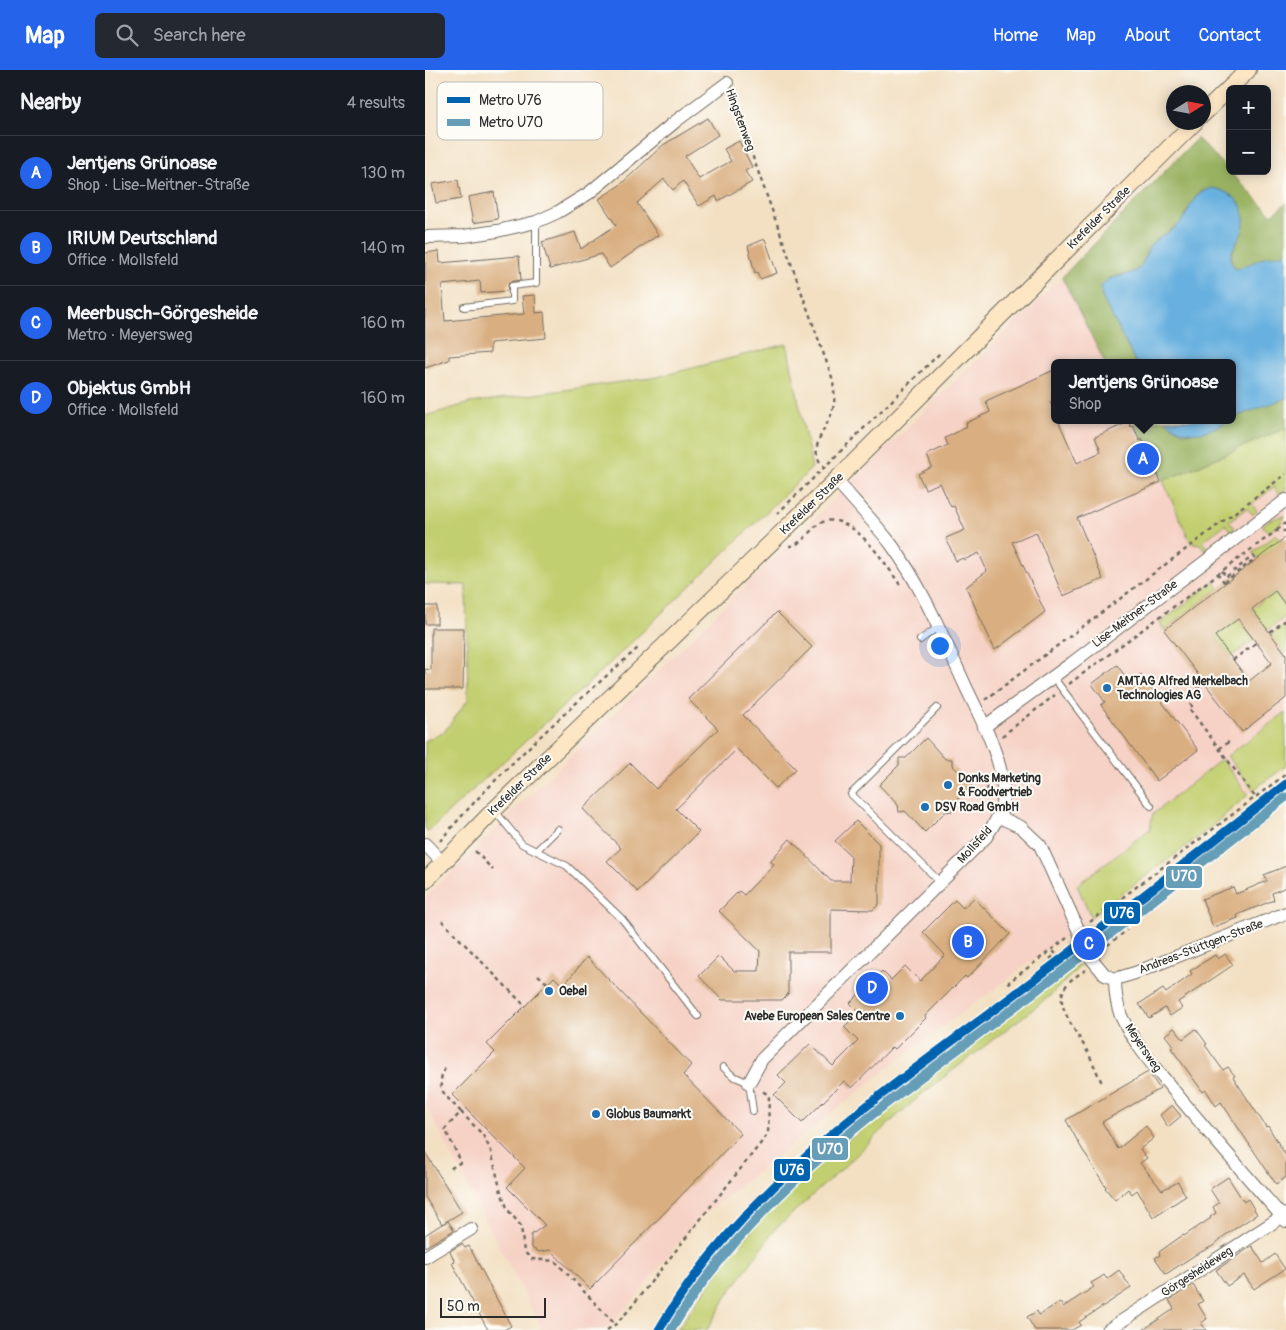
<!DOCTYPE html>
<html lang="en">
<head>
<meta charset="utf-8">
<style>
  :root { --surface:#171b24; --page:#242831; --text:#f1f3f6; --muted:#9ea1a6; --line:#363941; --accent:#2563eb }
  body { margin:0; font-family:Pangolin,sans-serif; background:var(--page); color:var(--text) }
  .controls { position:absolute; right:15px; top:15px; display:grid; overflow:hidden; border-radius:8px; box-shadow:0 2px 12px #0003 }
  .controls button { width:45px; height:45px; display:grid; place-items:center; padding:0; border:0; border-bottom:1px solid var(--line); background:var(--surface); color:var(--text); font:25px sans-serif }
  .compass { position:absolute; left:741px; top:15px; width:45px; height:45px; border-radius:50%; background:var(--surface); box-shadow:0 2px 12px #0003; rotate:79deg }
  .scale { position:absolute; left:15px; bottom:12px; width:106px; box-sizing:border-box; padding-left:5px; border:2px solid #2b2b2b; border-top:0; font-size:14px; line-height:18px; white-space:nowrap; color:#2b2b2b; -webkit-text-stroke:4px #fdfcf7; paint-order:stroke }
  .you { position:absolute; left:514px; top:575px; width:18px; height:18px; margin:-12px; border:4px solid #fff; border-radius:50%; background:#1a73e8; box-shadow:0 0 0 8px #1a73e833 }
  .badge { display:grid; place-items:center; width:32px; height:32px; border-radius:50%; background:var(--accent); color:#fff; font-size:16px; font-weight:700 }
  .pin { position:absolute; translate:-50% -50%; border:2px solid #fff; box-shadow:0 1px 5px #0006 }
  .popup { position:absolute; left:626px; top:289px; width:185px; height:65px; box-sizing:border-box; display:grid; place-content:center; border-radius:8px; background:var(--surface); filter:drop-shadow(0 1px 4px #0005); font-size:16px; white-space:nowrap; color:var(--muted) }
  .popup b { font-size:19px; color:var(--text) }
  .popup::after { content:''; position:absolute; left:50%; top:100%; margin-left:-10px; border:10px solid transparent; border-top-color:var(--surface) }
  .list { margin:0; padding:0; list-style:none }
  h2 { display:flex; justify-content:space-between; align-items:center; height:65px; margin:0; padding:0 20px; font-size:21px }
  h2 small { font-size:16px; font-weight:400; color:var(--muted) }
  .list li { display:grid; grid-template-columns:32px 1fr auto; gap:15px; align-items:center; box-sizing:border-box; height:75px; padding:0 20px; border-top:1px solid var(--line) }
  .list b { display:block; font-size:19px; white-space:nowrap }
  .list p { margin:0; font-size:16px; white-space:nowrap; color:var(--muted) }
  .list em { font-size:16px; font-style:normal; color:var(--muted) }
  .icon { flex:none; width:28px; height:28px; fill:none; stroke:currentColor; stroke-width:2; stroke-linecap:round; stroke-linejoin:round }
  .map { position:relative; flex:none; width:861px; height:1260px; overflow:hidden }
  header { display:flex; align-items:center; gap:30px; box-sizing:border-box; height:70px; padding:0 25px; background:var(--accent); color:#fff }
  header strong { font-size:24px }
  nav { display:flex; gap:28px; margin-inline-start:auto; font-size:18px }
  .search { width:350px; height:45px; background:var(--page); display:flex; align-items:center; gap:12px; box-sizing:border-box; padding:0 18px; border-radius:8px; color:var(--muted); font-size:19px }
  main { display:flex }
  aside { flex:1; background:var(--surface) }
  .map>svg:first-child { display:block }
</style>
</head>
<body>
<header>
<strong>Map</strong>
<div class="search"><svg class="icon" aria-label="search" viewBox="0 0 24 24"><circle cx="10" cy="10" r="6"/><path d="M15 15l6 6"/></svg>Search here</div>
<nav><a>Home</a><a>Map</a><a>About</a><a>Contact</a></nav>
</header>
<main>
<aside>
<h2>Nearby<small>4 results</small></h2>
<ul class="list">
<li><span class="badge">A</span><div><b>Jentjens Grünoase</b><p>Shop · Lise-Meitner-Straße</p></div><em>130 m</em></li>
<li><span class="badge">B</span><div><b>IRIUM Deutschland</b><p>Office · Mollsfeld</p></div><em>140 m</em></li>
<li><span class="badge">C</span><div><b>Meerbusch-Görgesheide</b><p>Metro · Meyersweg</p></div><em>160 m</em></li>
<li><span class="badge">D</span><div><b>Objektus GmbH</b><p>Office · Mollsfeld</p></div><em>160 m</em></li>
</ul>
</aside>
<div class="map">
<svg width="861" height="1260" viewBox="0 0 861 1260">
  <rect width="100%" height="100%" fill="#fdfcf7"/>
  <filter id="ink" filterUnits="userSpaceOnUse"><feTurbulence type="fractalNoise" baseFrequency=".02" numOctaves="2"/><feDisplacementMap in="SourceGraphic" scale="10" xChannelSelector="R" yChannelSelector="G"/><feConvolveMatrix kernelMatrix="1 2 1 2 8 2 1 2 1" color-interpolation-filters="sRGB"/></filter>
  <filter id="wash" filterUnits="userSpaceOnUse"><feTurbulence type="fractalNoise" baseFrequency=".0096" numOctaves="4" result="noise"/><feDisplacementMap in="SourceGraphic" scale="20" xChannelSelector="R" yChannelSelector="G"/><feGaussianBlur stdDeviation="1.12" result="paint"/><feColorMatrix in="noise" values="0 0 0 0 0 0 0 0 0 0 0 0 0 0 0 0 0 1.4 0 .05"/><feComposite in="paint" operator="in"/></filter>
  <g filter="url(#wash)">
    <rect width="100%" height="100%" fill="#f3e0c3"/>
    <polygon fill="#f6d1c5" points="637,207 680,293 629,293 629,350 708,350 738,411 766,473 778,471 801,454 806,460 809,458 804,451 823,437 832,441 826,434 849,417 854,425 861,419 861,696 828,720 780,762 468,994 271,1151 200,1240 187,1253 178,1260 118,1260 0,1034 0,828"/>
    <g fill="#c2cf70" stroke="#767d4e">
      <polygon points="362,274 387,398 182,596 2,762 0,760 0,671 19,662 43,630 41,515 0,514 0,346 45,333 232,307"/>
      <polygon points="861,358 861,419 854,425 849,417 827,434 832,441 828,445 822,438 804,451 810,458 806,461 801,454 778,471 783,478 780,480 775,474 766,473 738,411"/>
      <polygon points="857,446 860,446 856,453 844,463 837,455 844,450"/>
      <polygon points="851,464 857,471 833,489 828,482"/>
      <polygon points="789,511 794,518 739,560 735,553"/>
      <polygon points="850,521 861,536 861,546 843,560 827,539"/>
      <polygon points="813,549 829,570 806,587 790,566"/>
      <polygon points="861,553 861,583 860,583 846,565"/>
      <polygon points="861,642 861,696 828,720 802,686"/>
      <polygon points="797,689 823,725 780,762 666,847 652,815 725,759 728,744"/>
      <polygon points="652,893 654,897 625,926 497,1024 471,1047 419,1097 351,1158 302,1226 282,1260 252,1260 303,1187 345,1139 397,1090"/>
    </g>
    <g fill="#99b262" stroke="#626e46">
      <path d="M772,68L847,145L861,133V183L815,198L809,197C802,185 812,173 817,162L776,121L770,128L755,154L742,162L722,182L717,195L713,199L706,203L683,209L677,227L711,293H680L637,207Z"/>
      <polygon points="861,328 861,358 738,411 708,350 741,350 757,362 766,363 795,356 803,350 807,350 809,346"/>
    </g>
    <g fill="#67b0df" stroke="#496e85">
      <path d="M787,118C810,122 825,137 817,162C814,170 807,178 806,186C805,191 807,194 809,197L815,198L840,187L861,183V328L807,348V293H711L677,227L676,217C685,202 706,209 716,196C720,189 721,181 726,175C734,165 747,163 754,154C768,139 764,124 787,118Z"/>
      <path d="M741,350H803C784,364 759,369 741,350Z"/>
    </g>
    <g id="blocks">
      <g fill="#d9ae80" fill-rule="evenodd">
        <polygon points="283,48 293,65 260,86 274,109 306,91 299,79 314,71 327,97 320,101 327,112 293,131 291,126 274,136 258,111 248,120 239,109 212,133 233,165 185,198 176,184 125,199 117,172 150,162 156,179 191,155 174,129 195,115 238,75"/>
        <polygon points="33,110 36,129 11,133 7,114"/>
        <polygon points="69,122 73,149 48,153 43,127"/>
        <polygon points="340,169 352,203 335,209 332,202 330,203 323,176"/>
        <polygon points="14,181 15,193 94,186 96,210 84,212 82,221 56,223 55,211 17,215 20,251 99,244 97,226 110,225 111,243 119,242 121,268 65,273 65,283 24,286 24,290 0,298 0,183"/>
        <polygon points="629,300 629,330 625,332 629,341 629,350 633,350 652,393 676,382 670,367 704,352 706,357 708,356 715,371 717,369 736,412 652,448 678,509 638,526 611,462 587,472 620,542 570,580 541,517 562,501 554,483 539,490 538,488 531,491 521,468 540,460 529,436 526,437 515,413 500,419 493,404 507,397 502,385 523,375 520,368 542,357 541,353 565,342 561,331"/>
        <path d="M861,467V536L850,521L827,539L861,584V628L817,662L739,560ZM813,549L847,593L824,611L790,566Z"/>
        <rect x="0" y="536" width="12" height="18"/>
        <polygon points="352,542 387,577 318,645 371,699 351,718 312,679 251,739 274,762 213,822 182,791 196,778 158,739 205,693 231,719 293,659 263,629"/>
        <polygon points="6,558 39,558 38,619 0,619 0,599 6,600"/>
        <polygon points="692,595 705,613 716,604 773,680 732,711 676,635 680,632 667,614"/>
        <polygon points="501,668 520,689 527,689 527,695 547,715 527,735 527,741 520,742 500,762 480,741 474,742 473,735 454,715 474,695 474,688 481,688"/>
        <polygon points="431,751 454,774 454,834 448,840 406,839 406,882 363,882 363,924 357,930 297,930 274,906 294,886 309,901 334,901 335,881 294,841 314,821 319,825 349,794 345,791 365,769 406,811 425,811 426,786 410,771"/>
        <polygon points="861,796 861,817 847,823 849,830 812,845 813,848 788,857 777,829 808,817 811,824 842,811 839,805"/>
        <polygon points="549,828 585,864 542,908 540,906 500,946 501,948 470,979 467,977 427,1018 419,1011 377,1053 349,1025 361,1013 353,1005 385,974 408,996 433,971 419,957 434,942 425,933 457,901 466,910 480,896 495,911 520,885 498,862 530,830 538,838"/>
        <polygon points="800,884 808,895 753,932 757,938 745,946 740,938 724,948 714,934 738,919 741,923 767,904 765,901 790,885 793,889"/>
        <polygon points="162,887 266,995 258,1005 316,1064 165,1219 125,1180 115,1182 108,1179 106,1176 106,1165 120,1155 82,1117 100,1098 27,1025 70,982 62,974 129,907 138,916"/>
        <polygon points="749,958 758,969 771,959 782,974 780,975 798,1000 803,997 810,1006 808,1007 841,1057 843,1056 861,1086 861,1107 851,1114 796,1032 791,1036 781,1020 778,1022 746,978 749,977 740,965"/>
        <polygon points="723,1002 735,1019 677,1052 693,1079 721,1056 729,1068 715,1079 722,1088 715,1093 737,1120 753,1112 761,1126 728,1147 712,1120 707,1124 703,1119 690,1130 680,1118 681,1117 657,1079 641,1050"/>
        <polygon points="747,1035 756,1046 743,1057 735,1045"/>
        <polygon points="0,1082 37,1142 17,1154 23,1151 29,1160 0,1177 0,1165 17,1154 0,1127"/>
        <polygon points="803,1107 819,1132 823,1129 832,1144 799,1166 788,1176 770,1185 741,1204 730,1188 735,1185 734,1182 758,1165 759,1166 786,1148 785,1147 791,1143 788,1137 794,1133 785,1119"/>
        <polygon points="37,1174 40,1178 44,1176 86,1256 79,1260 63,1260 27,1193 30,1192 25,1181"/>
        <polygon points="827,1176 838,1193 850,1184 860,1199 829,1219 819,1205 802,1216 791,1200"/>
        <polygon points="694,1200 706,1218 654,1252 656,1255 647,1260 610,1260 602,1247 612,1241 614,1245 635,1232 638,1237 669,1217 666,1213 673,1209 679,1205 682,1209"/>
        <polygon points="768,1215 778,1231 773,1234 782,1249 776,1253 781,1260 718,1260 749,1239 744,1230"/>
      </g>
    </g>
  </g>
  <g filter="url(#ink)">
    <use href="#blocks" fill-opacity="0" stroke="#716a60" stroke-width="1"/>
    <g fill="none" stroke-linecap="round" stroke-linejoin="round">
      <g stroke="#716a60" stroke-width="8">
        <g id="lane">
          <polyline points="39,237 87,231 87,216 111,213 111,152"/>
          <polyline points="495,570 513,557"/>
          <polyline points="628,607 726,736"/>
          <polyline points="512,638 426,724 515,812"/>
          <polyline points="70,741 97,774 142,796 197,849 273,946"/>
          <polyline points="111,781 133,759"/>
          <polyline points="298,997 308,1006 324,1013 328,1041"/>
        </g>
      </g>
      <g stroke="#716a60" stroke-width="14">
        <g id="street">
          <polyline points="0,167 39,166 72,161 111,152 133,142 164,123 251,51 302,13"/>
          <polyline points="559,657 647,593 861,430"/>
          <path d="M574,747L596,757L615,775L666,888L680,905L690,909C690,922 691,933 696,946C710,976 733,1001 754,1027C789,1069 825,1110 861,1151"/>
          <polyline points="0,774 18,793"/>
          <polyline points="690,909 710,903 861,843"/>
          <path d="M324,1013L337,989L561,767C569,754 578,742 578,725C580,692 554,645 540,615C518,567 497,516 466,474C449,452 429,431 411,410"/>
          <polyline points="0,1187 46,1159"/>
          <polyline points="683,1260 861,1144"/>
        </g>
      </g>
      <g stroke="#716a60" stroke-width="18">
        <g id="secondary">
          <polyline points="778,44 823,0"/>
          <polyline points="0,811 69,740 411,410 770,52"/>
        </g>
      </g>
      <g stroke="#716a60" stroke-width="2.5" stroke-dasharray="4 4" stroke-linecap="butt">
        <path d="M306,26L408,310C409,321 411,331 407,342C401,361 380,379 400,398"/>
        <polyline points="352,444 515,283"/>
        <polyline points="852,460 861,453"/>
        <path d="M364,476C375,476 383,463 391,456C422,431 463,497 477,518"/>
        <polyline points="797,501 801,507 828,486 830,489 799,512"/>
        <polyline points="792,503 800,513"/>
        <polyline points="845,562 861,550"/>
        <polyline points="808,590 831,573"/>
        <polyline points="644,614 851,461 861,461"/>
        <polyline points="775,617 762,627 767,636 764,638 830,727"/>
        <polyline points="560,630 861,404"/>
        <polyline points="577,666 630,625"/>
        <polyline points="794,679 806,670"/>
        <polyline points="562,709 563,729"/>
        <path d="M15,771C74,701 144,639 213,578"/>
        <polyline points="50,781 68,800"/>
        <polyline points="17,851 100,936"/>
        <polyline points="665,852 861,704"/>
        <polyline points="676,880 702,860"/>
        <polyline points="625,889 631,884 627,880"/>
        <path d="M661,900C651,906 640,912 637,925C634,941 655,967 662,981C668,992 672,1003 677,1013"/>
        <polyline points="113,905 122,913"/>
        <polyline points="586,914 584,912 642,868"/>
        <path d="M20,998C9,1021 21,1025 36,1042L20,1059L36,1092L23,1100"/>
        <polyline points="36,1042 58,1065 66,1081 76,1122 83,1140 96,1156 99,1182 107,1189 130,1191 190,1254"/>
        <polyline points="182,1260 191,1254 203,1241 343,1064 344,1025 335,1020"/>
      </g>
      <use href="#lane" stroke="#fff" stroke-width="6"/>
      <use href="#street" stroke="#fff" stroke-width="12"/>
      <use href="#secondary" stroke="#fce6c4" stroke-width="16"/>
      <g stroke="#fdfcf7" stroke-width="12">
        <path id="metro-1" d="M234,1260C317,1117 460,1022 589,925C681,856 771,785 861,714"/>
      </g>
      <g stroke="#fdfcf7" stroke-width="12">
        <path id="metro-2" d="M246,1260C329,1121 468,1029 595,933C684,866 772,796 861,727"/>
      </g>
      <use href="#metro-1" stroke="#0063af" stroke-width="9"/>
      <use href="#metro-2" stroke="#669db7" stroke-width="9"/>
    </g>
  </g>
  <g fill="#1f6fb2" stroke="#fdfcf7" stroke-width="2">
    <circle cx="682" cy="618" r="5"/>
    <circle cx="523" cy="715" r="5"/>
    <circle cx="500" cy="737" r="5"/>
    <circle cx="124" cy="921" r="5"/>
    <circle cx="475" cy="946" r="5"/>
    <circle cx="171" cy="1044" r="5"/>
  </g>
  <g text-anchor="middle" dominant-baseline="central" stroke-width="4" stroke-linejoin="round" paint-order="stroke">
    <g font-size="12" fill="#2b2b2b" stroke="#fdfcf7">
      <text transform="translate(315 50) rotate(70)">Hingstenweg</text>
      <text transform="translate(674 148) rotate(-45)">Krefelder Straße</text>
      <text transform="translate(387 434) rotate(-44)">Krefelder Straße</text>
      <text transform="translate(710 544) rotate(-37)">Lise-Meitner-Straße</text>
      <text transform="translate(95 715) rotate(-44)">Krefelder Straße</text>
      <text transform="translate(550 775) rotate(-48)">Mollsfeld</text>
      <text transform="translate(776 877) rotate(-21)">Andreas-Stüttgen-Straße</text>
      <text transform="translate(718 978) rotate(56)">Meyersweg</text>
      <text transform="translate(772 1202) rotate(-33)">Görgesheideweg</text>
    </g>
    <g font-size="12" font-weight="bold" fill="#2b2b2b" stroke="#fdfcf7" text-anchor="start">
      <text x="692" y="611">AMTAG Alfred Merkelbach<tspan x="692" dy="14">Technologies AG</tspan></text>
      <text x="533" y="708">Donks Marketing<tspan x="533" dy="14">&amp; Foodvertrieb</tspan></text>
      <text x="510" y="737">DSV Road GmbH</text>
      <text x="134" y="921">Oebel</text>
      <text x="465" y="946" text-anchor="end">Avebe European Sales Centre</text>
      <text x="181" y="1044">Globus Baumarkt</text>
    </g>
  </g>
  <rect x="12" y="12" width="166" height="58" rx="8" fill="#fdfcf7" stroke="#bebdba" stroke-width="1"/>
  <rect x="22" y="27" width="23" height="6" fill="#0063af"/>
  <rect x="22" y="49" width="23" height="7" fill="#669db7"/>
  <g font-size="14" fill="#2b2b2b">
    <text x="54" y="35">Metro U76</text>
    <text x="54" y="57">Metro U70</text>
  </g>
  <g stroke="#fdfcf7" stroke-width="2">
    <rect x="740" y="795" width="38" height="24" rx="5" fill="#669db7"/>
    <rect x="678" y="831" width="38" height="24" rx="5" fill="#0063af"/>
    <rect x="386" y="1067" width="38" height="24" rx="5" fill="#669db7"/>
    <rect x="348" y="1088" width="38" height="24" rx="5" fill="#0063af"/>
  </g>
  <g font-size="14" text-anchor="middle" font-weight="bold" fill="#fff">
    <text x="759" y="811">U70</text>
    <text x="697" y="848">U76</text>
    <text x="405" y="1084">U70</text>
    <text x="367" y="1105">U76</text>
  </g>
</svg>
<div class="controls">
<button>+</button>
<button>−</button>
</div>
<svg class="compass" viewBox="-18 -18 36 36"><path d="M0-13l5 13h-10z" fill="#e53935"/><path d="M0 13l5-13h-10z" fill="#9ea1a6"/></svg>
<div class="scale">50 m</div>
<div class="you"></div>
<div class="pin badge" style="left:718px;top:389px">A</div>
<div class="popup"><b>Jentjens Grünoase</b>Shop</div>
<div class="pin badge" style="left:543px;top:872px">B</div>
<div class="pin badge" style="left:664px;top:874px">C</div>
<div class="pin badge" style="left:447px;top:918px">D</div>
</div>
</main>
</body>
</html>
